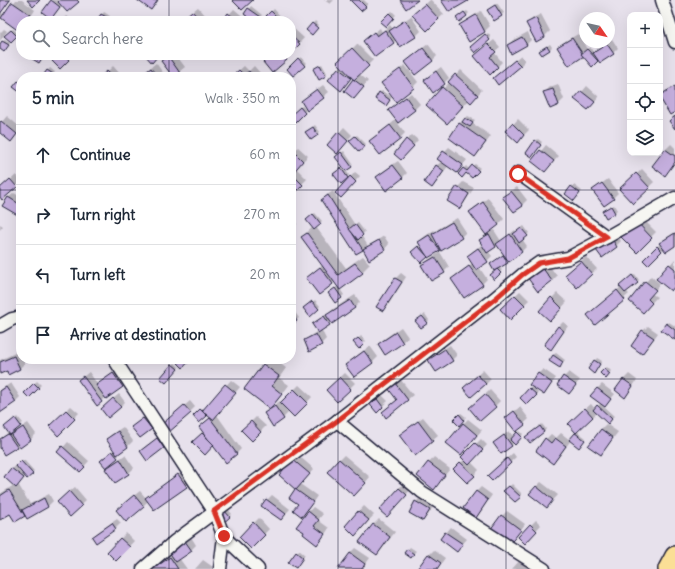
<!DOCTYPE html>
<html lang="en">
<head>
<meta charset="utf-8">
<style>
  :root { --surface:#fff; --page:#f2f2f3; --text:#1f2937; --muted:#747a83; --line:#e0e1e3 }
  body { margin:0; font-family:Delius,sans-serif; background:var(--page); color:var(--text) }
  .controls { position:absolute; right:12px; top:12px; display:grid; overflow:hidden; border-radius:8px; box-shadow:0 4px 16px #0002 }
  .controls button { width:36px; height:36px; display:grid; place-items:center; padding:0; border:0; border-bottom:1px solid var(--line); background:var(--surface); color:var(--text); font:20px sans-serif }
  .compass { position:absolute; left:579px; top:12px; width:36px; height:36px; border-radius:50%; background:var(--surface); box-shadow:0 4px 16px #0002; rotate:124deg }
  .stop { position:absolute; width:12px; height:12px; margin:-9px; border:3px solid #d93025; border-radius:50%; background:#fff }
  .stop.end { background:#d93025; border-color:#fff; box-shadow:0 1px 4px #0008 }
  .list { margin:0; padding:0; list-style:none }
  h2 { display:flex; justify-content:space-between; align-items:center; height:52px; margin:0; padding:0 16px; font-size:17px }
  h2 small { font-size:13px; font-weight:400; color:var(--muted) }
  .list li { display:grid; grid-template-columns:26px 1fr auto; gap:12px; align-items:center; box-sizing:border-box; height:60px; padding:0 16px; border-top:1px solid var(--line) }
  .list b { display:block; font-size:15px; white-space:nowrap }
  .list em { font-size:13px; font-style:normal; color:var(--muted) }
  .icon { flex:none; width:22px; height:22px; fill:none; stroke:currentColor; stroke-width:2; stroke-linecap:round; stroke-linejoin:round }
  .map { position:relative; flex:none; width:675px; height:569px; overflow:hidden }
  .search { position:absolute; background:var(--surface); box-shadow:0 4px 16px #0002; left:16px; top:16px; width:280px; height:44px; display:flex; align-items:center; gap:10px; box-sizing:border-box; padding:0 14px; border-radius:16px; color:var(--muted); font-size:15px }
  .panel { position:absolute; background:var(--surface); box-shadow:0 4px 16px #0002; left:16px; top:72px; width:280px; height:292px; border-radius:16px }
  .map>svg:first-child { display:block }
</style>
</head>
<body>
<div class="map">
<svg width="675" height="569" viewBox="0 0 675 569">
  <rect width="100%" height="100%" fill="#e7e1ec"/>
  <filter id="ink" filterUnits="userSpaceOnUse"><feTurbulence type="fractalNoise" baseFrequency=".025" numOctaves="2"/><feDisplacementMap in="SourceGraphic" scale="8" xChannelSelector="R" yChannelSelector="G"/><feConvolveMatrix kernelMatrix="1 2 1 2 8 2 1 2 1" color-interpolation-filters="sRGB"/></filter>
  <g filter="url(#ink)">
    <g fill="#0003">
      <polygon points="0,0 11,0 0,12 4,15 16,0 22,0 35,10 28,21 21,21 21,29 19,31 1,17 0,19"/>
      <polygon points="53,0 79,0 67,11 62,5 51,17 44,11"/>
      <polygon points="324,0 334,0 330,4"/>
      <polygon points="352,0 364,0 368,4 361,10"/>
      <polygon points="430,0 431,0 444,14 427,30 414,15"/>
      <polygon points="497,3 504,13 495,19 488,10"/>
      <polygon points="251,6 262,15 257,21 255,21 245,14"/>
      <polygon points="198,7 207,17 204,21 181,21"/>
      <polygon points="234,9 247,20 247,21 223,21"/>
      <polygon points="274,9 282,18 279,21 263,21"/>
      <polygon points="392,11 396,15 385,26 382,22"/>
      <polygon points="467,11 469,13 466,16 459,16"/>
      <polygon points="481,11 490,26 485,31 469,40 460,26 465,21"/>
      <polygon points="104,12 110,16 106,21 98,21"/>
      <polygon points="541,14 550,31 545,36 536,40 528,23 533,18"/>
      <polygon points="67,16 73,21 63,21"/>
      <polygon points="411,16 421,31 416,36 400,46 396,40 376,56 364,41 380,28 382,32 390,25 393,29"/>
      <polygon points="315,21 319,25 314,31 308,30"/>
      <polygon points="293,28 304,38 291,52 291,30"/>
      <polygon points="4,29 7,31 0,41 0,33"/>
      <polygon points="13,29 19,34 21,32 21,37 17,34 11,41 6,36"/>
      <polygon points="528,32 531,40 526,45 508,45 513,40"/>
      <polygon points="488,33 491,37 489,40 474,45"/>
      <polygon points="578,34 587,49 590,47 594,53 599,48 612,39 618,48 613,53 598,59 592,65 583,56 559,48 564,42"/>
      <polygon points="5,39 10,43 4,51 0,48 0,46"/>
      <polygon points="494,40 500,47 494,52 502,62 497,67 480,51"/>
      <polygon points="357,44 373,60 359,74 368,81 354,98 345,91 354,79 352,77 341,90 329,80 341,66 338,63"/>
      <polygon points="428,44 437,56 432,61 411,57"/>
      <polygon points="550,44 552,47 549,50 543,49"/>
      <polygon points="60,55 69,55 71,57 60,68"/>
      <polygon points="76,55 83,55 79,59"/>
      <polygon points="169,55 176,55 185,67 174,76 163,61"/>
      <polygon points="271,55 290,55 286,59"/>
      <polygon points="521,55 525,61 520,66 499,73"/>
      <polygon points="301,57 307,63 293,75 288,69"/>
      <polygon points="156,63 166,77 140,77 145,72"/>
      <polygon points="322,64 327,73 325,75 317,67"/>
      <polygon points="405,65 418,82 413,87 388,78"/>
      <polygon points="113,66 122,76 121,77 102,77"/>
      <polygon points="244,66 249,71 254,66 262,75 260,77 232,77"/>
      <polygon points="441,67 449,78 444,83 425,80 430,75"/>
      <polygon points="50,68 55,72 51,77 43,77"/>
      <polygon points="461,70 482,90 471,102 469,100 455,115 428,105"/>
      <polygon points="282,73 286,77 278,77"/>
      <polygon points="291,81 295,85 291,90"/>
      <polygon points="558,84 564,99 559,104 550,107 545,92 550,87"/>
      <polygon points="323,85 329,92 323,97 308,109 307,97"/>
      <polygon points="587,86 599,97 593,104 576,99"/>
      <polygon points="382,91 392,97 386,105 380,93"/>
      <polygon points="411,93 420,104 415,109 397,122 405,133 400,138 370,141 397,119 390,110 395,105"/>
      <polygon points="302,106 306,110 293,123 291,121 291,116"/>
      <polygon points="7,116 21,128 16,136 0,132 0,124"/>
      <polygon points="468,116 475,120 472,123 491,136 480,151 475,156 450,137 460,123"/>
      <polygon points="518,119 529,130 518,141 507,131"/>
      <polygon points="315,125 320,132 317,134 309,130"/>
      <polygon points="344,127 352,135 342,147 328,145"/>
      <polygon points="357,135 366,144 359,151 351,141"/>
      <polygon points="412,135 418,140 406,154 407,140"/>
      <polygon points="538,139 542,142 534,154 536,141"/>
      <polygon points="671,144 675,148 675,162 670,169 666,149"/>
      <polygon points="546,145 559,156 545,171 533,161"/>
      <polygon points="298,147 308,156 296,168 307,179 297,189 291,184 291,155"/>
      <polygon points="449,147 467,160 457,172 448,166 437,182 432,187 436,166 442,161 444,152"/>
      <polygon points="344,151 353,164 346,170 349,175 341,183 337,172 344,167 338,155"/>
      <polygon points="398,161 407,173 402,178 377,177 382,172"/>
      <polygon points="475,164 480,168 472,177 466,172 459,174 466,166 469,169"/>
      <polygon points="642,169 654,182 633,202 621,189"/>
      <polygon points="355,172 360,176 346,192 336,193"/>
      <polygon points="16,175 21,182 2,198 0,196 0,188 1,189"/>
      <polygon points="608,179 618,193 613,198 593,190"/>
      <polygon points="463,182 474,188 464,203 459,208 458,187"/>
      <polygon points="574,185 582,191 574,200 572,187"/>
      <polygon points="517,187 527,200 522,205 509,193"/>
      <polygon points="333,191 355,225 358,223 365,232 361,235 368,246 384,236 389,244 384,250 370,258 363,248 362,249 322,200 327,195"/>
      <polygon points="14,193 21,197 21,216 8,198"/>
      <polygon points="488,198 504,219 499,224 488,232 489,233 494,230 501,241 515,230 516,232 524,226 529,233 522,239 527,246 522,251 499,267 502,270 494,278 495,271 491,264 505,254 498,245 488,251 492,256 487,261 479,267 487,279 482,284 452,279 457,274 473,263 468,256 473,251 483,244 481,240 486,234 470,212 475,207"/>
      <polygon points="614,205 617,210 614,213 605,209"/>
      <polygon points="315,213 322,221 316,227 346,268 363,256 370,264 362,272 340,289 344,295 336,301 332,291 338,286 335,281 319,294 312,273 323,265 302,237 313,227 307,220"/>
      <polygon points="641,217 656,232 637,251 622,236"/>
      <polygon points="291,218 297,224 291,230"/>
      <polygon points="457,218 466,232 461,237 441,248 429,257 413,252 421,245 419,242 424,237 434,230 436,232 438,229"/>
      <polygon points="0,224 3,226 0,230"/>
      <polygon points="675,232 675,245 664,248 648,264 644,260 666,238"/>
      <polygon points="617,235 621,241 616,246 598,250"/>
      <polygon points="440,252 449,267 444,272 423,265 428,260"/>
      <polygon points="586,257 597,269 577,287 571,270"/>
      <polygon points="675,259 675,286 658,279"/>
      <polygon points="547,263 557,276 552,281 528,277"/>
      <polygon points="401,273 406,277 388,305 383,310 377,307 396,278"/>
      <polygon points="635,274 639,280 626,291 629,294 595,323 593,310 621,287 623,283"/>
      <polygon points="651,276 660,284 652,294 657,297 643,312 630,301"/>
      <polygon points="520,291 529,300 510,318 501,309"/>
      <polygon points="557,293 567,302 555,315 552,298"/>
      <polygon points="355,295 360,302 355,307 331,322 321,329 326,339 321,344 305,341 310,336 318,331 315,322 326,314 327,316 332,310"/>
      <polygon points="315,300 320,306 318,308 307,306"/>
      <polygon points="294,311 299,318 291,324 291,313"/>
      <polygon points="425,314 429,320 427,323 419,319"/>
      <polygon points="563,322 568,326 556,343 551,348 558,327"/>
      <polygon points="669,322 675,326 675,339 666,324"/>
      <polygon points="648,326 658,333 647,348 642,353 643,331"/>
      <polygon points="401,327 408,337 402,342 385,353 379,344 384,339"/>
      <polygon points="361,336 366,341 359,348 354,343"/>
      <polygon points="450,345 457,355 452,360 430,360 435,355"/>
      <polygon points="370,346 378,357 373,362 354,376 351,360"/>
      <polygon points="19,351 21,355 21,359 23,359 25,363 20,368 9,373 7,370 0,373 0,360"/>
      <polygon points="556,353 565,360 562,364 553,355"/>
      <polygon points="597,358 602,361 596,370 589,369"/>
      <polygon points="269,359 274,359 286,368 279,378 289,385 278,400 272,406 273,406 280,401 281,403 299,385 312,397 294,416 285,407 284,407 288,413 283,418 265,413 271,408 264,365"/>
      <polygon points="175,363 179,367 168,380 173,365"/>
      <polygon points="607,367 611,371 606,377 601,373"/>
      <polygon points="119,369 127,381 122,386 106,397 97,404 79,380 89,372 98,385 103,380"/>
      <polygon points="543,369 556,378 544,394 535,387 534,388 538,393 527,404 521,398 533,386 538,374"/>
      <polygon points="483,370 491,379 486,384 469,383"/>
      <polygon points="569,372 580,380 569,393 564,377"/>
      <polygon points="345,373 355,383 337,401 327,390"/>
      <polygon points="396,374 413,395 386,417 398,399 389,387 381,394 388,401 377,411 365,396"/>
      <polygon points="629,374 637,380 630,391 625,396 616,390 624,379"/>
      <polygon points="231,380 240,387 217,415 241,449 236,454 213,444 194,442 204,432 200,427 211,417 208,414 199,421 194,416 203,408 205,409"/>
      <polygon points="37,381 41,385 29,396 25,393"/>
      <polygon points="11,383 20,397 15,402 0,412 0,390"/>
      <polygon points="602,384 615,394 604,407 614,416 610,420 597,413 577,431 586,438 581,444 571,440 558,458 553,463 546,439 551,434 556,438 561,433 570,440 577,432 574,419 591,404 595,409 601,403 597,389"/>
      <polygon points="490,390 500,401 495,406 476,403"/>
      <polygon points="119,394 125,402 120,407 107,404"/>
      <polygon points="190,401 195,407 190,412 168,420"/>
      <polygon points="71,406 79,413 58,434 51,426"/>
      <polygon points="520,407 529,419 516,431 512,413"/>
      <polygon points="461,413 466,417 459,424 454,420"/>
      <polygon points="148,414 156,423 151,428 138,422"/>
      <polygon points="18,417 23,423 13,431 14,432 28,423 36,434 31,439 20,446 18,444 16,447 0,446 0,439 9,432 8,425"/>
      <polygon points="256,417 266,426 252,440 243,430"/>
      <polygon points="423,417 438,435 415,454 406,430"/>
      <polygon points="468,419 482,430 461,453 463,424"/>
      <polygon points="542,424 546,429 544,432 528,435"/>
      <polygon points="606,424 618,432 605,449 600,454 589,446 601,429"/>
      <polygon points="123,427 133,441 128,446 118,453 119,455 112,462 113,463 125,455 134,468 129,473 115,482 106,469 111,464 103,459 114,450 107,439 112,434"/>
      <polygon points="509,431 514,437 520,431 523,434 515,444 514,442 511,446 495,443 500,438"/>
      <polygon points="162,434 168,442 163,447 141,451 146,446"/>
      <polygon points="481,439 487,445 471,462 479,470 467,482 454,469 465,459 463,457"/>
      <polygon points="68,442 89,461 80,471 59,452"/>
      <polygon points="513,453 516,457 492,479 493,471"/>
      <polygon points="298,455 314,469 300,484 317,496 307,511 302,516 299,504 290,497 297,489 280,474"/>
      <polygon points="344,455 370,477 359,490 339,460"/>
      <polygon points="434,457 450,469 434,488 418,476"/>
      <polygon points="24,460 34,471 27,477 26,476 18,484 30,504 49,494 53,501 48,506 27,517 25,514 24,515 11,513 0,519 0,494 14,485 5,477 17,464 19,465"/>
      <polygon points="182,472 191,481 186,486 154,509 148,501 143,506 122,505 140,491 146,498 150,494 150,495"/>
      <polygon points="541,482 558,495 547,507 536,487"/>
      <polygon points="404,483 411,489 392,511 399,488"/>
      <polygon points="512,484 522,494 515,501 505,491"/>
      <polygon points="75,487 86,500 70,515 63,497"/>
      <polygon points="481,487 492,495 481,511 476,516 476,492"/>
      <polygon points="272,495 290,509 281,519 267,500"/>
      <polygon points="421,497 434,505 428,515 423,520 416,502"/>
      <polygon points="364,506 374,515 360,530 346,526"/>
      <polygon points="313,507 323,514 318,520 329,528 322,539 317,544 308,512"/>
      <polygon points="227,508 232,514 221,524 216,518"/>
      <polygon points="507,511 525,524 515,538 502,516"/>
      <polygon points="259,518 269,529 251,548 240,537"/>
      <polygon points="117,519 121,523 116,528 97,542 93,537 98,532"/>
      <polygon points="379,519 395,532 382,549 377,554 361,542 374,524"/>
      <polygon points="536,520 541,525 525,542 519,537"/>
      <polygon points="451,527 467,539 457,550 441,539"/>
      <polygon points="188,532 196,545 191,550 179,558 187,569 145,569 159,558 162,563 172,555"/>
      <polygon points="126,533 134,541 116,560 108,552"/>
      <polygon points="410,547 416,551 411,556 406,552"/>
      <polygon points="355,548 370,558 362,569 339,569 350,553"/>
      <polygon points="299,550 305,555 298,565 289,563"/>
      <polygon points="434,550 445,558 437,569 419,569 429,555"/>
      <polygon points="203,560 213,567 211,569 195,569"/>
      <polygon points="520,560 533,569 512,569"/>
    </g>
    <g fill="#c5afde" stroke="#22223b">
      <polygon points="0,0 10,0 0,14"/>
      <polygon points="27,0 40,0 33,7"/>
      <polygon points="51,0 60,7 51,19 42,12"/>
      <polygon points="60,0 77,0 79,2 67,12 58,2"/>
      <polygon points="137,0 158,0 151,10"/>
      <polygon points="232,0 253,0 242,10"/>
      <polygon points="350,0 359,0 366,7 361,11"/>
      <polygon points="400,0 418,0 406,9"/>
      <polygon points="441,0 468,0 468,1 449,12"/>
      <polygon points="12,2 31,15 27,21 21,21 21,30 20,32 1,18"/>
      <polygon points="425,4 439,19 427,31 412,15"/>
      <polygon points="495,5 502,16 494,21 487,10"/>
      <polygon points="248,8 261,17 258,21 253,21 244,14"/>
      <polygon points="192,11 201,21 180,21"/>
      <polygon points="271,11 281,21 272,21 266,16"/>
      <polygon points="464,12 467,16 459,22 456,18"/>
      <polygon points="228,13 238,21 222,21"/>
      <polygon points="389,13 394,18 386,27 380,22"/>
      <polygon points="101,14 108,18 106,21 96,21"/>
      <polygon points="476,15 485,32 469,42 459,25"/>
      <polygon points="536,18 545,37 536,42 526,23"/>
      <polygon points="405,20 416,37 400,47 389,31"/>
      <polygon points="312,23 318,28 312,35 306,30"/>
      <polygon points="11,30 17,36 11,42 4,36"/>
      <polygon points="385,30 394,43 375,57 363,41 374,32 377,36"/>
      <polygon points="485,34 490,40 475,53 470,47"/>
      <polygon points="291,36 300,44 291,53"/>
      <polygon points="522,37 527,45 511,54 507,45"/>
      <polygon points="572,38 584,56 569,66 557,47"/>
      <polygon points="2,41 9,45 4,52 0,49 0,44"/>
      <polygon points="488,44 496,52 490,57 498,67 490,75 474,56"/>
      <polygon points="607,44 614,54 600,63 593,53"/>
      <polygon points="547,46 550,50 542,55 539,51"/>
      <polygon points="352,48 369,66 354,80 337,62"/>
      <polygon points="423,48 433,61 415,75 405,62"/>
      <polygon points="587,49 598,61 592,67 581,54"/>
      <polygon points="26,55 44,55 39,63"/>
      <polygon points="58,55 64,55 69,60 60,69 52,61"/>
      <polygon points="145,55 155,55 157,57 152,63"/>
      <polygon points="271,55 283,55 287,60 272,73 263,62"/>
      <polygon points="168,56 180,73 175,77 173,77 161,61"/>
      <polygon points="298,58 305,66 293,76 287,69"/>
      <polygon points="515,60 521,66 498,85 493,78"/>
      <polygon points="320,65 326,76 319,80 313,69"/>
      <polygon points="151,68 157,77 139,77"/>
      <polygon points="338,68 351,78 341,91 328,80"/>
      <polygon points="400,69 414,88 396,102 381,83"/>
      <polygon points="47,70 53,74 51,77 42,77"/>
      <polygon points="239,70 244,75 249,71 254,77 231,77"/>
      <polygon points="107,71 113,77 100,77"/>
      <polygon points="436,71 445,84 433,93 424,80"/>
      <polygon points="455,74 478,95 471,103 448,82"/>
      <polygon points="353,79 364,87 354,99 344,91"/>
      <polygon points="18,81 21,83 21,93 13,87"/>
      <polygon points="675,86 675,112 670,115 660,98 660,95"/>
      <polygon points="442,87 463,106 447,124 426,105"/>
      <polygon points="317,89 324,98 307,111 301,101"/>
      <polygon points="553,89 559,105 550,109 543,92"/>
      <polygon points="581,91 595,102 588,110 574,99"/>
      <polygon points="379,92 390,100 386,106 375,99"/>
      <polygon points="406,97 415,110 398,123 388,110"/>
      <polygon points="300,107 305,113 293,125 291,123 291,115"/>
      <polygon points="675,116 675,129 669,121"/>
      <polygon points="465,118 473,123 470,127 462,122"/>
      <polygon points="1,121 17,134 11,142 0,133 0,122"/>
      <polygon points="459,123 486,142 475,157 449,138"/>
      <polygon points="512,123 524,135 518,143 505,131"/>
      <polygon points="390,125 401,139 380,155 369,141"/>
      <polygon points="313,127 318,135 311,140 305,132"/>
      <polygon points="338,132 348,141 337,154 327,145"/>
      <polygon points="355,136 365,147 359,152 349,141"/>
      <polygon points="406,139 414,146 401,160 394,154"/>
      <polygon points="535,140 541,145 532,157 526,153"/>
      <polygon points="665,149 675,156 675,162 665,176 652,166"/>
      <polygon points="540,150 554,161 545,172 531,161"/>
      <polygon points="293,151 303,161 292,174 303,185 297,191 291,185 291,153"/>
      <polygon points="443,151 463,165 457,173 437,159"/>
      <polygon points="341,152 352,167 346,171 335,157"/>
      <polygon points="393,165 403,178 386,191 376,177"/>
      <polygon points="436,165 444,171 432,188 424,182"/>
      <polygon points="472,165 479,171 472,178 466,173 462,178 458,174 463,168 467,171"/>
      <polygon points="341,168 348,178 341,184 333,174"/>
      <polygon points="636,173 650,188 633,204 619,189"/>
      <polygon points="350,176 356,182 341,198 335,193"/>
      <polygon points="10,179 17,187 2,200 0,197 0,188"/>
      <polygon points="602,183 614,199 604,206 592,190"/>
      <polygon points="457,186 469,194 460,209 447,201"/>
      <polygon points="571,186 580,193 574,201 565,194"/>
      <polygon points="511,191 523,206 514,212 502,197"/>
      <polygon points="328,195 363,250 356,254 321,200"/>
      <polygon points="8,197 21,205 21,217 2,206"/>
      <polygon points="483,202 499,225 486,235 469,212"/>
      <polygon points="611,206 615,213 606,218 602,211"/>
      <polygon points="313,214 321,224 314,230 306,220"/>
      <polygon points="636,221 652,238 637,253 620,236"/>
      <polygon points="452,222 462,238 441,251 432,234"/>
      <polygon points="355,224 363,235 358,240 349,229"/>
      <polygon points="521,228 528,236 519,243 513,234"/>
      <polygon points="307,233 338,275 355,263 363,273 340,290 301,237"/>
      <polygon points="675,233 675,246 666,252 659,243"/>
      <polygon points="489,234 496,247 487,253 479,240"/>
      <polygon points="510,234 522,252 509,262 496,244"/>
      <polygon points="429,235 440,251 428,258 418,242"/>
      <polygon points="612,239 617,247 602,258 596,250"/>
      <polygon points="379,240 385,250 369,260 363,249"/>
      <polygon points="418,246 428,257 421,263 411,252"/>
      <polygon points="657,246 662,251 648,265 643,260"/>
      <polygon points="478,248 488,262 476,270 467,256"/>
      <polygon points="503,255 508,263 494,271 490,264"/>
      <polygon points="435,257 445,273 431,281 421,265"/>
      <polygon points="581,261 592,274 577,288 565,275"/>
      <polygon points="669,264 675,269 675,286 671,291 656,279"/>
      <polygon points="469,266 483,285 464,298 451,279"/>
      <polygon points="320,267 333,284 319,295 306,278"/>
      <polygon points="542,267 552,281 538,292 527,277"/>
      <polygon points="497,269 501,273 494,280 490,275"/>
      <polygon points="632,275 638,283 625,293 619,286"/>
      <polygon points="395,278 402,282 383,311 376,307"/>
      <polygon points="645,281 656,290 648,299 652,303 643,313 629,301"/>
      <polygon points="335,288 342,298 335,303 328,293"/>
      <polygon points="617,290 625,300 595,325 587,315"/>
      <polygon points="515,295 525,305 510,320 500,309"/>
      <polygon points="551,297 562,308 550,321 539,311"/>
      <polygon points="350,300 355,308 332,324 326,315"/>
      <polygon points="312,301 319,309 310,317 303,308"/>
      <polygon points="291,312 297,321 291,326"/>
      <polygon points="324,316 330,325 318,333 312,324"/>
      <polygon points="422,316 428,323 421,328 415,321"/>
      <polygon points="666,323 675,330 675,340 661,330"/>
      <polygon points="558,326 564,331 551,350 544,345"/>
      <polygon points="642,330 654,338 642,354 631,346"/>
      <polygon points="396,332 403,343 385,355 378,344"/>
      <polygon points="316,334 322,345 309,352 304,340"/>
      <polygon points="358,338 364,344 359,349 353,342"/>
      <polygon points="445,349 453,361 436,372 428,360"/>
      <polygon points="364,351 373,363 354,377 345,365"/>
      <polygon points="553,355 563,362 560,368 549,361"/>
      <polygon points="14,356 20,369 8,375 7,371 0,374 0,362"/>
      <polygon points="181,359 191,359 183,368 178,363"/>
      <polygon points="594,360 600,364 594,374 588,369"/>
      <polygon points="172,364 178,369 166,383 160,378"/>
      <polygon points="263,364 279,376 272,386 282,394 270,409 244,389"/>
      <polygon points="604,369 610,374 606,379 600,373"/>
      <polygon points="113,373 123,387 106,399 96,385"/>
      <polygon points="538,373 552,383 544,395 529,385"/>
      <polygon points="478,375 486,384 471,397 463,388"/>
      <polygon points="83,376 102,402 97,406 78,380"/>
      <polygon points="563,376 576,385 569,394 557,385"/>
      <polygon points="340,377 351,389 337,402 326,390"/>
      <polygon points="391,378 408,400 386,418 382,412 397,400 384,383"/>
      <polygon points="623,379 633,386 625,398 615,390"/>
      <polygon points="381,382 388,390 377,399 383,407 377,413 363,396"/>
      <polygon points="34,383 39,388 29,398 24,393"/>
      <polygon points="225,384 236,393 213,420 202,411"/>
      <polygon points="6,387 16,402 0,413 0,391"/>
      <polygon points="529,388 537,395 527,405 520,398"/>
      <polygon points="597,388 611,399 605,407 590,396"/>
      <polygon points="294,389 308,403 294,417 280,403"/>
      <polygon points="485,394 496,407 480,421 469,408"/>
      <polygon points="113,398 121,407 108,418 101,409"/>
      <polygon points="184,405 191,413 168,433 161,425"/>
      <polygon points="597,405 612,419 608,424 593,410"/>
      <polygon points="275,406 284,419 273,427 264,413"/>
      <polygon points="585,408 593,417 576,433 568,424"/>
      <polygon points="200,409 207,416 199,423 193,416"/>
      <polygon points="66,410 75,419 58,436 49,426"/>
      <polygon points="514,411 525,425 516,432 505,418"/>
      <polygon points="459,414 464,420 459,426 453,420"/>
      <polygon points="15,418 21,426 10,435 4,427"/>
      <polygon points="143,418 152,429 140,438 131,427"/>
      <polygon points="210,418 237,454 226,463 199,427"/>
      <polygon points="251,421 261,432 252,441 241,430"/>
      <polygon points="418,421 433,441 415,456 399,435"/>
      <polygon points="463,423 477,435 461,455 446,443"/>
      <polygon points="540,426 544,432 530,443 525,437"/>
      <polygon points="23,427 31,440 20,448 11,435"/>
      <polygon points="601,429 613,438 601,455 588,446"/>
      <polygon points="118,431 128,447 117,455 106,439"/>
      <polygon points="517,432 522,437 515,445 510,440"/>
      <polygon points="202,433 214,445 205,455 192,442"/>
      <polygon points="575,433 585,440 579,448 569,440"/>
      <polygon points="8,434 17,447 4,455 0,448 0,439"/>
      <polygon points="504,435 512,446 501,454 493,443"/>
      <polygon points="157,438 164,448 147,461 140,451"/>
      <polygon points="545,438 551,443 555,438 566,446 553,464 536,451"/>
      <polygon points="475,443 483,450 469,465 461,457"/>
      <polygon points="62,446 85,467 80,472 57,452"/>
      <polygon points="112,451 118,458 106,468 100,461"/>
      <polygon points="507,458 511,463 492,481 487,476"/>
      <polygon points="120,459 129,474 115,483 105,469"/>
      <polygon points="292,459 310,474 296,490 279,475"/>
      <polygon points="339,459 366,483 354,496 327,472"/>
      <polygon points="21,461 33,474 27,479 16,466"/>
      <polygon points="428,462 445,475 434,490 417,476"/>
      <polygon points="460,462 475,476 467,483 453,469"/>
      <polygon points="11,468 24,478 16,488 4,477"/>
      <polygon points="178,474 187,487 154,510 145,498"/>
      <polygon points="509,486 521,497 515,502 503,491"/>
      <polygon points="536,486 553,500 547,508 529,494"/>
      <polygon points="399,488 407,495 387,517 379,510"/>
      <polygon points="295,489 313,502 302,517 293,510 298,504 289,498"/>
      <polygon points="9,490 25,516 15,522 10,514 0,520 0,496"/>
      <polygon points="69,491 82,506 70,517 57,502"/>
      <polygon points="476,491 488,500 476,518 463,508"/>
      <polygon points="134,495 144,507 126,522 116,510"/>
      <polygon points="44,498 48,507 27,519 22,510"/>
      <polygon points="266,499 286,514 281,520 261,506"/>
      <polygon points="415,501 430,510 423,521 409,513"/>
      <polygon points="224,510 230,517 221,525 215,518"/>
      <polygon points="308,511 319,520 314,526 325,534 317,545 303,534 304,532 296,527"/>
      <polygon points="358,511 369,520 355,536 345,526"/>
      <polygon points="501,515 521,530 510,544 490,530"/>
      <polygon points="253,522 265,535 251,549 239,537"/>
      <polygon points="112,523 116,529 96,543 92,537"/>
      <polygon points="373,524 390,537 377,555 359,542"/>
      <polygon points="530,524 537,531 525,544 518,537"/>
      <polygon points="445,532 463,544 457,552 440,539"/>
      <polygon points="182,537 192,551 176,562 166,548"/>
      <polygon points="120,538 130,547 116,561 107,552"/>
      <polygon points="407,549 414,554 411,558 404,553"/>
      <polygon points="296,552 303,558 296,568 288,563"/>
      <polygon points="350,553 365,564 362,569 338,569"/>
      <polygon points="428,554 441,563 437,569 417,569"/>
      <polygon points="170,557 178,569 144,569 153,563 156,567"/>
    </g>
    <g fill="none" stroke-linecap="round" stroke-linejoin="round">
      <g stroke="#22223b" stroke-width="15">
        <g id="street">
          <polyline points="662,0 675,42"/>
          <polyline points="518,173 607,237"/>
          <polyline points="0,326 12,319 21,317"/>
          <polyline points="114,359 214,511 224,537 220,569"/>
          <polyline points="337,421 422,492 544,569"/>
          <polyline points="224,537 258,569"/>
          <polyline points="143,569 175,541 337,421 495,298 522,275 539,263 568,258 607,237 675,198"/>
        </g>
      </g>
      <g stroke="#22223b" stroke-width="22">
        <polyline id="primary" points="668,569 675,556"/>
      </g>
      <use href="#street" stroke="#f6f6f2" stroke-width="12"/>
      <use href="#primary" stroke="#fbdf96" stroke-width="19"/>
    </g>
  </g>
  <g fill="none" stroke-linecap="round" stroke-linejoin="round" filter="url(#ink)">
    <polyline stroke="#d93025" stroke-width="5" points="224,536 214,511 337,421 496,298 522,275 539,263 568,258 607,237 518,174"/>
  </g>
  <path fill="none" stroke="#22223b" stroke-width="1" stroke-opacity="0.55" d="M169,0V21M338,0V569M506,0V569M169,55V77M0,190H21M291,190H675M169,359V569M0,379H675"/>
</svg>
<div class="controls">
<button>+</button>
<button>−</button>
<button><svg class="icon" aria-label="locate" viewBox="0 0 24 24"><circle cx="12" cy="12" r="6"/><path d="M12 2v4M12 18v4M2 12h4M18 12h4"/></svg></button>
<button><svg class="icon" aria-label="layers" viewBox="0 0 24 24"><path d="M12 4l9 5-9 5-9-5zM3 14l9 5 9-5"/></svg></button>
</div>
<svg class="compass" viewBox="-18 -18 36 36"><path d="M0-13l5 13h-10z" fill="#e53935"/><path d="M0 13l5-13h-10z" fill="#747a83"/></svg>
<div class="stop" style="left:518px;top:174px"></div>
<div class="stop end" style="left:224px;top:536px"></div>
<div class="search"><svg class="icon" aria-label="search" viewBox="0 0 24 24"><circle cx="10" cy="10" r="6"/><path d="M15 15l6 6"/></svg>Search here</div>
<section class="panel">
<h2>5 min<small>Walk · 350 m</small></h2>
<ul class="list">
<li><svg class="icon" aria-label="ahead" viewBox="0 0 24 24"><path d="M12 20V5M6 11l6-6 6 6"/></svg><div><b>Continue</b></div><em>60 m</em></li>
<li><svg class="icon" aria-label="right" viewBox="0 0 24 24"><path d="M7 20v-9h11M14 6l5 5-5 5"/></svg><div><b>Turn right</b></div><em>270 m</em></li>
<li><svg class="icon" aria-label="left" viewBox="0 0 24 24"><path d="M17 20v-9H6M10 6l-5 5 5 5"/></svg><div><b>Turn left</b></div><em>20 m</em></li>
<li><svg class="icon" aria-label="arrive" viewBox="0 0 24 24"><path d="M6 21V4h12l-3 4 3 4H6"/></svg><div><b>Arrive at destination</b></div></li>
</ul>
</section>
</div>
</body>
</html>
